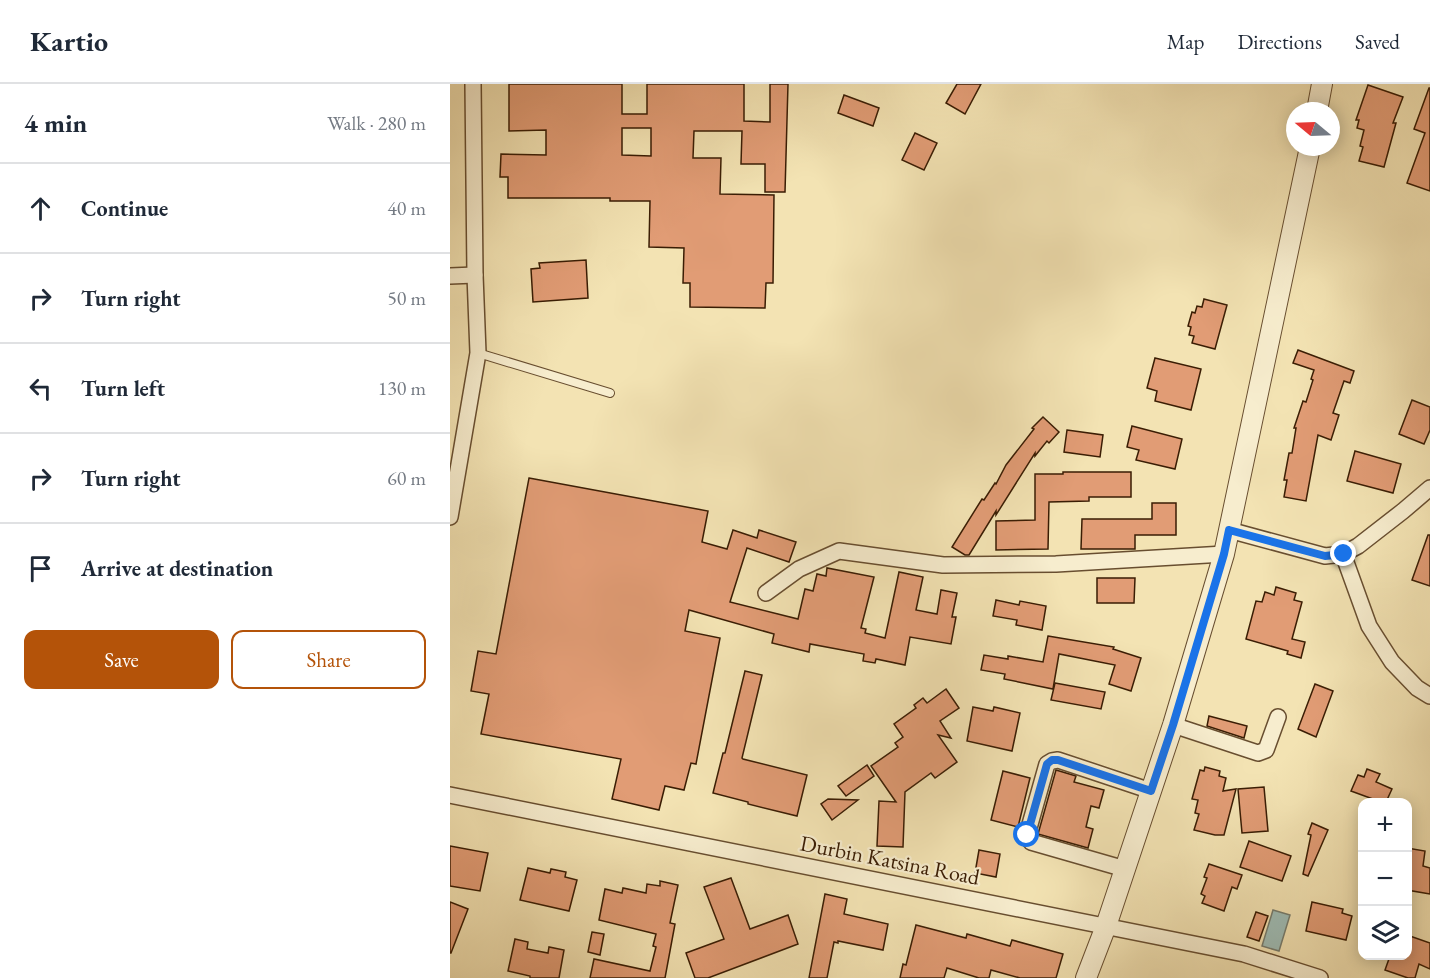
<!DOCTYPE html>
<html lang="en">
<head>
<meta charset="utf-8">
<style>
  :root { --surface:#fff; --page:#f6f6f7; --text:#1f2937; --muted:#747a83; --line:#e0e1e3; --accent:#b45309 }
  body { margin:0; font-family:"EB Garamond",serif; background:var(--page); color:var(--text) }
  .controls { position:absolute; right:18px; bottom:18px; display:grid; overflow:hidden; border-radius:12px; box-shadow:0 3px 15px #0003 }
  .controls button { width:54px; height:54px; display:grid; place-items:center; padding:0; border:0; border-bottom:2px solid var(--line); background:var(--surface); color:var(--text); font:30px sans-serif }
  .compass { position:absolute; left:836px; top:18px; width:54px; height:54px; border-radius:50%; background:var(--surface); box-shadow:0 3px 15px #0003; rotate:289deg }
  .stop { position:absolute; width:18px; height:18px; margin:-14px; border:4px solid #1a73e8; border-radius:50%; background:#fff }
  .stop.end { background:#1a73e8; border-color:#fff; box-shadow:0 2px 6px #0008 }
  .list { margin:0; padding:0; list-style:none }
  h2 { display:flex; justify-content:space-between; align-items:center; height:78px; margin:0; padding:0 24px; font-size:26px }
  h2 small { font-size:20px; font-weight:400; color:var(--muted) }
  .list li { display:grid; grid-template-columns:39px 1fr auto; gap:18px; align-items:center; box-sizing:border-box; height:90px; padding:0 24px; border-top:2px solid var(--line) }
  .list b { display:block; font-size:22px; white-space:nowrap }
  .list em { font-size:20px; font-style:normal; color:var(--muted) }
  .actions { display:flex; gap:12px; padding:18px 24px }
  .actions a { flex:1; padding:14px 0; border:2px solid var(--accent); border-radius:12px; text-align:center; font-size:21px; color:var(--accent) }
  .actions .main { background:var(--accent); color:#fff }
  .icon { flex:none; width:33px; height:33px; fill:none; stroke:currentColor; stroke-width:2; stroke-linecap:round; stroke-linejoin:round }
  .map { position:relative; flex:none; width:980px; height:894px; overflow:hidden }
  header { display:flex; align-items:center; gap:36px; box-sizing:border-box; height:84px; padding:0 30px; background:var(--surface); border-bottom:2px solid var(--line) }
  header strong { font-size:28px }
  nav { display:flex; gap:33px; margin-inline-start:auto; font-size:21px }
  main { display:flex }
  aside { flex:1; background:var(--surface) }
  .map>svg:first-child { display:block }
</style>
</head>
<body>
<header>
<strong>Kartio</strong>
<nav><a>Map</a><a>Directions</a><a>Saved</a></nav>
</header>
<main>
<aside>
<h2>4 min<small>Walk · 280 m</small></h2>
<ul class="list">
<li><svg class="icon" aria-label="ahead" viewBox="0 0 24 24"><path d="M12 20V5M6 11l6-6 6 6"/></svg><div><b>Continue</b></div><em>40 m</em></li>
<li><svg class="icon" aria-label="right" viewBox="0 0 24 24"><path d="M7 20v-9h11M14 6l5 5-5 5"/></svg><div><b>Turn right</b></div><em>50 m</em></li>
<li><svg class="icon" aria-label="left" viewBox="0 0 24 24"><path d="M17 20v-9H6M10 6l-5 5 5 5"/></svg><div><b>Turn left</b></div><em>130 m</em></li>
<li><svg class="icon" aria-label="right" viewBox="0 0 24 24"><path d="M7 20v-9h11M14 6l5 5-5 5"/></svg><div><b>Turn right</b></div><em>60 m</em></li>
<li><svg class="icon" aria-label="arrive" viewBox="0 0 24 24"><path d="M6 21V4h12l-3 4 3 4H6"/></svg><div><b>Arrive at destination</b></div></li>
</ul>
<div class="actions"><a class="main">Save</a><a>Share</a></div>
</aside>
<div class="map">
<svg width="980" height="894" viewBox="0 0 980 894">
  <rect width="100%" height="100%" fill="#f3e3b3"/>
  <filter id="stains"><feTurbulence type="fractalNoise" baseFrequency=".00333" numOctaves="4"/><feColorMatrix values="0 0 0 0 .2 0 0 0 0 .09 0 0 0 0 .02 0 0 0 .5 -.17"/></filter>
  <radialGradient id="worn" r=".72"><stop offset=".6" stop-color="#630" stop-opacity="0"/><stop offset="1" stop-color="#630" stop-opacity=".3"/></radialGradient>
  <polygon fill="#9ebcb5" stroke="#767c6e" stroke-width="1.5" points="823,826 840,831 829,867 812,862"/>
  <g fill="#e19c75" stroke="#3a1d04" stroke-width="1.5" fill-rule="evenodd">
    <path d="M59,0H172V30H197V0H294V37L320,38V0H338L335,108H315V80H291L292,47H244L243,74H271L270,110L324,111L323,199H316L315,224L240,223V199H233L234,164L199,163L200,117H160V114H58V93H50L51,70L96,71V46L59,47ZM172,44H201V72L172,71Z"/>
    <polygon points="507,0 531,0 515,30 496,19"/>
    <polygon points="918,1 953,13 943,39 946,39 934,83 909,77 913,63 910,62 914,46 907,44 909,36 906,36"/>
    <polygon points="979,4 980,4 980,107 957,99 975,49 964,45"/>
    <polygon points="394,11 429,24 423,42 388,29"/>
    <polygon points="465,49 487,59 474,86 452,76"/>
    <polygon points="136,176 138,214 83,218 81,185 90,184 89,179"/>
    <polygon points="754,215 777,221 765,265 742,259 744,252 739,251 741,243 738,242 742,228 745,229 747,222 752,223"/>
    <polygon points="848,266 904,287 900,299 894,297 883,329 889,331 881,356 868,351 856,417 834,413 837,396 834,396 839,369 842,369 846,344 844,344 853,317 856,318 863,296 861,295 864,286 843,279"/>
    <polygon points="705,274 751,285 741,326 705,317 707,307 697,304"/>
    <polygon points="962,316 980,323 980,346 974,360 949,350"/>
    <polygon points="593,333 609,348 599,359 597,357 585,372 585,369 546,431 546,427 519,471 515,471 502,463 532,415 534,416 545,399 546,400 556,381 584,345 582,344"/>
    <polygon points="682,342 732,355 725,385 686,376 689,366 677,363"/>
    <polygon points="617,346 653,351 650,373 614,368"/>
    <polygon points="905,367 951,380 943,409 897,397"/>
    <polygon points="613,388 681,388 681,413 639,413 639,417 599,418 598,465 546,466 546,437 585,436 585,390 613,390"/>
    <polygon points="79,394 258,427 252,458 277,465 283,446 307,454 309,446 346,458 339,478 297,464 280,518 348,535 355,505 363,507 367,490 376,492 377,484 424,493 411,544 416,545 415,549 435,554 449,488 473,493 466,526 487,530 491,506 507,509 502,533 506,533 501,560 460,553 455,581 426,575 425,579 413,577 414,570 360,560 359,568 322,559 324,550 239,526 235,547 270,554 246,680 241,679 234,706 215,702 209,726 162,715 171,675 31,650 39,610 21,607 28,567 46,570"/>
    <polygon points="702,419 726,419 726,451 685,451 685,465 631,465 632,435 702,435"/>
    <polygon points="978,451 980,451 980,502 962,496"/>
    <polygon points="647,494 685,494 684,519 647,519"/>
    <polygon points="826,503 846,509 844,516 852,518 842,555 855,558 851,574 837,570 838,567 796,555 806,517 812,518 815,508 824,511"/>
    <polygon points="546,516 569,521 570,517 596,522 592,546 566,541 567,536 543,532"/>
    <polygon points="598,552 664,563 663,565 691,574 681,607 659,600 665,581 609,570 603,605 554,595 555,590 531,586 534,571 558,575 558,572 593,578"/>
    <polygon points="295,587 312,591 292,674 293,675 357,691 347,732 298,720 298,718 263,709 273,669 275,669"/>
    <polygon points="605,599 655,608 651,625 601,616"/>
    <polygon points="865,600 883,607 866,653 848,645"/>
    <polygon points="496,605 509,624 490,637 501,654 488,651 507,678 485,694 481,689 455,708 453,763 427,762 429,717 446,718 421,682 448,663 445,659 453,653 444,640 466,624 464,621 473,614 477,619"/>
    <polygon points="523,623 543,627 544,623 570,629 562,667 517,657"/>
    <polygon points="759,632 797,642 794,654 757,642"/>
    <polygon points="417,681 424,692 396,712 388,702"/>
    <polygon points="755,683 770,687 769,692 776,694 773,707 786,705 774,751 765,751 744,746 749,730 745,729 748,716 742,715 750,686 754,687"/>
    <polygon points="917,685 930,690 926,698 942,705 936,718 931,718 901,707 908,691 914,693"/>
    <polygon points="606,686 626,692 624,698 654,706 649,724 641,722 636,743 643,745 638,764 588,750"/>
    <polygon points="553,687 580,694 568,743 541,736"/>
    <polygon points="814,703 818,747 792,749 788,705"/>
    <polygon points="378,715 408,716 382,736 371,720"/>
    <polygon points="862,739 878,746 858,792 853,790 861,751 858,750"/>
    <polygon points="799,757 841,772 832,797 790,783"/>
    <polygon points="0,762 38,769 30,807 0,802"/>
    <polygon points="957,764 975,767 973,782 980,784 980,810 957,806"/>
    <polygon points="529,766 550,770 546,793 525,789"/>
    <polygon points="759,780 792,791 787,805 782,803 774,827 752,819 755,812 751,810 757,794 754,793"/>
    <polygon points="78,784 100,789 101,785 116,788 115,793 127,796 119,827 70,816"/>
    <polygon points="281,794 300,845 338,831 348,860 258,894 245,894 236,869 274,855 254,803"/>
    <polygon points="210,797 228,801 220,839 225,840 215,894 140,894 144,875 200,887 206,863 203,862 206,850 149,836 155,805 172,809 173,804 196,809 197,800 210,802"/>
    <polygon points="375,810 397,815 394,830 438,840 433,866 388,857 388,859 384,858 377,894 359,894"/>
    <polygon points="0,818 18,825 1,869 0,869"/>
    <polygon points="862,818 893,825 892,829 902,832 896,856 856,847"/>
    <polygon points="806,828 818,832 809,857 797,853"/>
    <polygon points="466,841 516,854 517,850 560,862 562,856 613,870 606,894 570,894 541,886 539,894 529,894 497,884 494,894 450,894 453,880 456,881"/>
    <polygon points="142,848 154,850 150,871 138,868"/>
    <polygon points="957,851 980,859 980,885 969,880 965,894 958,894 935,886 940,872 957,872"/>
    <polygon points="65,855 78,858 77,865 98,869 99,863 114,866 109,894 80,894 80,892 58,887"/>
  </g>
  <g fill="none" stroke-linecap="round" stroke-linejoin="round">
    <g stroke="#684e30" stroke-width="10">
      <polyline id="service" points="28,269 160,309"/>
    </g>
    <g stroke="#684e30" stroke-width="18">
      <g id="minor">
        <polyline points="0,192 25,191"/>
        <polyline points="0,433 28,269 25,191 23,0"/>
        <polyline points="779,446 875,472 893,470 908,462 953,427 980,404"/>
        <polyline points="893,470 919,542 942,578 967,604 980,612"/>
        <polyline points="316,509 349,485 389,467 493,481 606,480 774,470"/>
        <polyline points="723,641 808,669 816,666 828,633"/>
        <polyline points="0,711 794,870 870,894"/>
        <polyline points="675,785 581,758 577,751 597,680 602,677 608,676 701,707"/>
      </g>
    </g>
    <g stroke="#684e30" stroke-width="22">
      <g id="tertiary">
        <polyline points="867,27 872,0"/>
        <polyline points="636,894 656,842 723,641 774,470 860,63"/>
      </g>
    </g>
    <use href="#service" stroke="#f7edce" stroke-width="8"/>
    <use href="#minor" stroke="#f7edce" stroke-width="15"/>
    <use href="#tertiary" stroke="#f7edce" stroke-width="20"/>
  </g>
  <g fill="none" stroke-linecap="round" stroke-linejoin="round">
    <polyline stroke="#1a73e8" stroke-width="8" points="577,751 597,680 602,676 608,676 701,707 723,641 774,470 779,446 875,472 894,470"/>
  </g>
  <g text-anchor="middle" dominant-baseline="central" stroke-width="4.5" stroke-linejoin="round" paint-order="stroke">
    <g font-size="22" fill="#3a1d04" stroke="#f7edce">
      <text transform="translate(440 776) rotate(11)">Durbin Katsina Road</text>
    </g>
  </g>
  <rect width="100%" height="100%" filter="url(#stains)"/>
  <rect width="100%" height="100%" fill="url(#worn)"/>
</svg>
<div class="controls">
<button>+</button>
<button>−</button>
<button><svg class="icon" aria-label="layers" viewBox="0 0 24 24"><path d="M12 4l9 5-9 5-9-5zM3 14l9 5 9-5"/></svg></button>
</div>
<svg class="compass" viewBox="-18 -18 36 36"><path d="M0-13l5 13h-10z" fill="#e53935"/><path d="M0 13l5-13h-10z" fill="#747a83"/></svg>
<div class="stop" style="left:577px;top:751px"></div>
<div class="stop end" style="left:894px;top:470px"></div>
</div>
</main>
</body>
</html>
